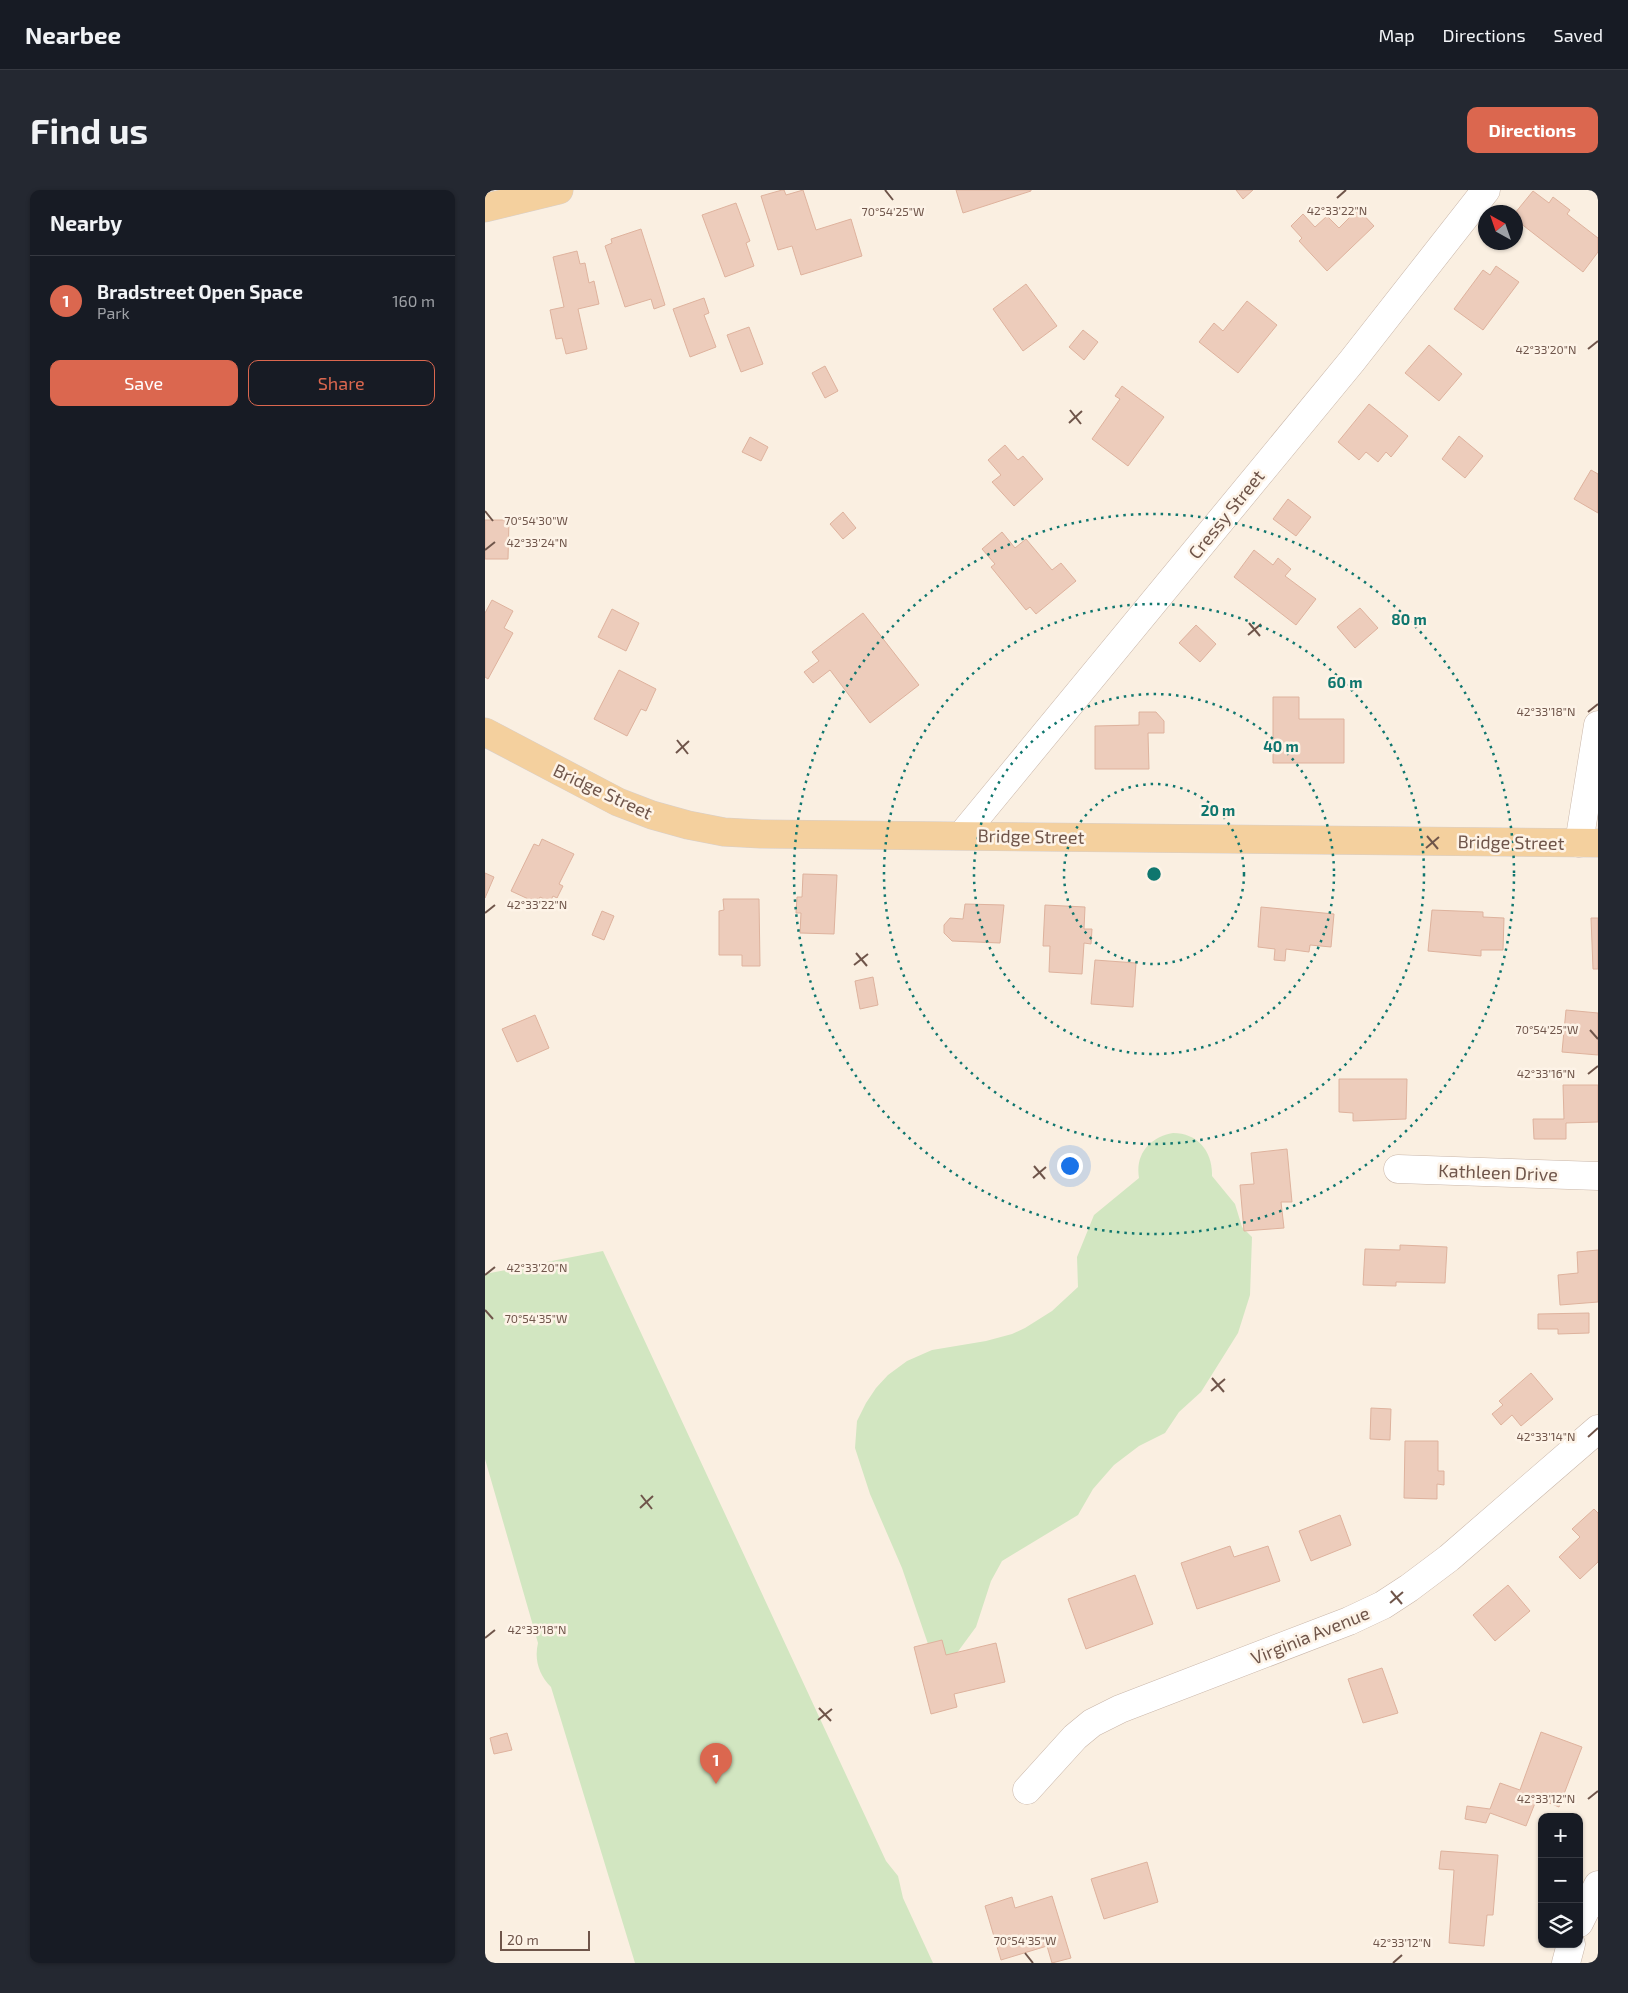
<!DOCTYPE html>
<html lang="en">
<head>
<meta charset="utf-8">
<style>
  :root { --surface:#171b24; --page:#242831; --text:#f1f3f6; --muted:#9ea1a6; --line:#363941; --accent:#db674f }
  body { margin:0; font-family:"Exo 2",sans-serif; background:var(--page); color:var(--text) }
  .controls { position:absolute; right:15px; bottom:15px; display:grid; overflow:hidden; border-radius:10px; box-shadow:0 1px 4px #0004 }
  .controls button { width:45px; height:45px; display:grid; place-items:center; padding:0; border:0; border-bottom:1px solid var(--line); background:var(--surface); color:var(--text); font:25px sans-serif }
  .compass { position:absolute; left:993px; top:15px; width:45px; height:45px; border-radius:50%; background:var(--surface); box-shadow:0 1px 4px #0004; rotate:320deg }
  .scale { position:absolute; left:15px; bottom:12px; width:90px; box-sizing:border-box; padding-left:5px; border:2px solid #6f554a; border-top:0; font-size:14px; line-height:18px; white-space:nowrap; color:#6f554a; -webkit-text-stroke:4px #fdf3e7; paint-order:stroke }
  .you { position:absolute; left:584px; top:975px; width:18px; height:18px; margin:-12px; border:4px solid #fff; border-radius:50%; background:#1a73e8; box-shadow:0 0 0 8px #1a73e833 }
  .badge { display:grid; place-items:center; width:32px; height:32px; border-radius:50%; background:var(--accent); color:#fff; font-size:16px; font-weight:700 }
  .pin { position:absolute; translate:-50% -41px; filter:drop-shadow(0 1px 2px #0008) }
  .pin::after { content:''; position:absolute; top:26px; width:18px; height:15px; background:inherit; clip-path:polygon(0 0,100% 0,50% 100%) }
  .list { margin:0; padding:0; list-style:none }
  h2 { display:flex; justify-content:space-between; align-items:center; height:65px; margin:0; padding:0 20px; font-size:21px }
  h2 small { font-size:16px; font-weight:400; color:var(--muted) }
  .list li { display:grid; grid-template-columns:32px 1fr auto; gap:15px; align-items:center; box-sizing:border-box; height:90px; padding:0 20px; border-top:1px solid var(--line) }
  .list b { display:block; font-size:19px; white-space:nowrap }
  .list p { margin:0; font-size:16px; white-space:nowrap; color:var(--muted) }
  .list em { font-size:16px; font-style:normal; color:var(--muted) }
  .actions { display:flex; gap:10px; padding:15px 20px }
  .actions a { flex:1; padding:11px 0; border:1px solid var(--accent); border-radius:10px; text-align:center; font-size:18px; color:var(--accent) }
  .actions .main { background:var(--accent); color:#fff }
  .icon { flex:none; width:28px; height:28px; fill:none; stroke:currentColor; stroke-width:2; stroke-linecap:round; stroke-linejoin:round }
  .map { position:relative; flex:none; width:1113px; height:1773px; overflow:hidden; border-radius:10px }
  header { display:flex; align-items:center; gap:30px; box-sizing:border-box; height:70px; padding:0 25px; background:var(--surface); border-bottom:1px solid var(--line) }
  header strong { font-size:24px }
  nav { display:flex; gap:28px; margin-inline-start:auto; font-size:18px }
  .intro { display:flex; align-items:center; justify-content:space-between; box-sizing:border-box; height:120px; padding:0 30px }
  h1 { margin:0; font-size:35px }
  .button { padding:12px 22px; border-radius:10px; background:var(--accent); color:#fff; font-size:18px; font-weight:700 }
  main { display:flex; gap:30px; padding:0 30px }
  aside { flex:1; background:var(--surface); border-radius:10px; box-shadow:0 1px 4px #0004 }
  .map>svg:first-child { display:block }
</style>
</head>
<body>
<header>
<strong>Nearbee</strong>
<nav><a>Map</a><a>Directions</a><a>Saved</a></nav>
</header>
<div class="intro"><h1>Find us</h1><a class="button">Directions</a></div>
<main>
<aside>
<h2>Nearby<small></small></h2>
<ul class="list">
<li><span class="badge">1</span><div><b>Bradstreet Open Space</b><p>Park</p></div><em>160 m</em></li>
</ul>
<div class="actions"><a class="main">Save</a><a>Share</a></div>
</aside>
<div class="map">
<svg width="1113" height="1773" viewBox="0 0 1113 1773">
  <rect width="100%" height="100%" fill="#faefe1"/>
  <g fill="#d2e6c1">
    <path d="M688,943C713,943 728,962 727,986L750,1014L757,1037L767,1047L765,1105L753,1143L716,1202L694,1222L680,1243L654,1256L629,1275L608,1299L593,1325L517,1371L506,1391L491,1437L466,1471L443,1454L417,1378L385,1304L370,1258L372,1231L381,1213L391,1198L403,1185L422,1171L447,1160L501,1151L527,1144L540,1138L567,1121L593,1097L592,1067L609,1025L654,988C650,964 665,947 688,943Z"/>
    <path d="M118,1061L401,1671L413,1686L418,1708L448,1773H150L66,1497C54,1485 49,1470 53,1453L0,1269V1084Z"/>
  </g>
  <g fill="#edccbb" stroke="#deb29d">
    <polygon points="297,0 299,0 301,5 318,0 331,40 366,29 377,66 316,85 307,56 293,60 276,6"/>
    <polygon points="471,0 546,0 546,1 478,23"/>
    <polygon points="751,0 768,0 758,9"/>
    <polygon points="1048,1 1064,13 1068,7 1085,20 1082,24 1113,48 1113,62 1098,82 1030,29 1030,23"/>
    <polygon points="251,13 265,51 261,53 269,76 240,87 217,25"/>
    <polygon points="873,19 889,36 842,81 814,51 817,48 806,36 818,24 830,37 842,26 854,38"/>
    <polygon points="156,39 180,115 169,119 166,109 140,117 120,56 127,53 126,49"/>
    <polygon points="92,61 95,74 100,73 104,93 109,91 114,114 93,119 102,159 81,164 77,148 71,149 65,120 79,117 68,67"/>
    <polygon points="1011,76 1034,92 998,140 969,119 998,80 1005,85"/>
    <polygon points="541,94 572,136 538,161 508,119"/>
    <polygon points="219,108 224,123 219,125 231,157 205,167 188,119"/>
    <polygon points="762,111 792,135 753,183 714,152 729,133 738,141"/>
    <polygon points="264,137 278,174 256,182 242,145"/>
    <polygon points="598,140 613,152 599,170 584,157"/>
    <polygon points="944,155 977,184 954,211 920,183"/>
    <polygon points="340,176 353,201 340,208 327,183"/>
    <polygon points="637,196 679,227 643,276 607,249 635,209 630,206"/>
    <polygon points="884,214 923,246 906,267 901,262 893,272 881,262 874,270 853,252"/>
    <polygon points="974,246 998,266 980,288 957,269"/>
    <polygon points="265,247 283,257 276,271 257,262"/>
    <polygon points="520,255 533,270 538,266 558,289 529,316 507,292 516,285 503,270"/>
    <polygon points="1106,280 1113,284 1113,323 1089,309"/>
    <polygon points="803,309 826,327 811,346 788,329"/>
    <polygon points="358,322 371,338 358,349 345,334"/>
    <polygon points="0,330 24,330 23,369 0,369"/>
    <polygon points="517,342 530,358 541,349 567,380 576,373 591,391 551,424 545,417 541,420 506,377 510,374 497,359"/>
    <polygon points="769,360 788,375 793,368 806,379 800,386 831,409 811,435 749,387"/>
    <polygon points="7,410 28,421 19,438 28,443 3,489 0,487 0,423"/>
    <polygon points="875,418 893,438 870,458 852,437"/>
    <polygon points="127,419 154,433 141,461 113,447"/>
    <polygon points="378,423 434,495 385,533 345,480 328,493 319,482 334,471 327,462"/>
    <polygon points="711,435 731,454 715,472 694,453"/>
    <polygon points="134,480 171,499 161,521 156,519 142,546 109,529"/>
    <polygon points="788,507 814,507 814,529 859,529 859,573 788,573"/>
    <polygon points="654,522 671,522 679,531 679,543 663,543 664,579 610,579 610,536 654,535"/>
    <polygon points="57,649 89,664 74,694 78,696 72,708 68,706 65,712 55,707 52,713 26,701 49,654 54,656"/>
    <polygon points="0,683 9,687 0,708"/>
    <polygon points="318,684 352,685 349,744 315,743 316,723 311,723 312,707 317,707"/>
    <polygon points="238,709 274,709 275,776 257,776 257,765 234,765 234,721 239,720"/>
    <polygon points="480,714 519,715 515,753 467,751 459,743 459,735 465,728 478,729"/>
    <polygon points="560,715 600,717 599,739 607,739 606,754 599,753 597,784 564,782 565,756 558,756"/>
    <polygon points="776,717 849,724 846,757 825,755 824,762 801,759 800,771 789,770 790,759 773,757"/>
    <polygon points="947,720 998,722 998,727 1019,728 1018,760 996,760 996,766 943,761"/>
    <polygon points="117,721 129,726 119,750 107,745"/>
    <polygon points="1106,728 1113,728 1113,779 1108,779"/>
    <polygon points="610,770 651,773 648,817 606,814"/>
    <polygon points="388,787 393,815 375,819 370,791"/>
    <polygon points="1081,820 1113,823 1113,865 1077,862"/>
    <polygon points="50,825 64,858 32,872 17,839"/>
    <polygon points="854,889 922,889 921,929 868,931 868,923 854,922"/>
    <polygon points="1078,895 1113,895 1113,932 1081,933 1081,949 1049,949 1048,929 1079,929"/>
    <polygon points="802,959 807,1012 796,1012 799,1038 759,1041 755,995 769,994 766,963"/>
    <polygon points="915,1055 962,1057 960,1093 911,1092 911,1096 878,1095 880,1059 915,1060"/>
    <polygon points="1113,1060 1113,1112 1075,1115 1073,1085 1093,1083 1092,1062"/>
    <polygon points="1104,1123 1104,1143 1073,1144 1073,1139 1053,1139 1053,1124"/>
    <polygon points="1046,1183 1068,1209 1036,1236 1027,1225 1016,1235 1007,1224 1018,1215 1014,1211"/>
    <polygon points="886,1218 906,1219 905,1250 885,1249"/>
    <polygon points="920,1251 953,1251 953,1281 959,1281 959,1295 952,1294 952,1309 919,1308"/>
    <polygon points="1109,1319 1113,1323 1113,1372 1095,1389 1074,1367 1095,1347 1087,1339"/>
    <polygon points="855,1325 866,1355 826,1371 814,1341"/>
    <polygon points="745,1356 749,1367 783,1356 795,1391 712,1419 696,1373"/>
    <polygon points="650,1385 668,1434 601,1459 583,1409"/>
    <polygon points="1023,1395 1045,1421 1010,1451 988,1425"/>
    <polygon points="457,1450 461,1465 511,1453 520,1492 469,1504 472,1517 446,1524 429,1457"/>
    <polygon points="897,1478 913,1523 878,1533 863,1489"/>
    <polygon points="1056,1542 1097,1557 1074,1617 1052,1608 1041,1636 1005,1623 1001,1633 980,1629 982,1616 1005,1619 1015,1593 1035,1600"/>
    <polygon points="22,1543 27,1560 9,1564 5,1548"/>
    <polygon points="956,1661 1013,1665 1008,1725 1002,1725 999,1756 964,1753 969,1680 954,1679"/>
    <polygon points="662,1672 673,1712 619,1729 606,1689"/>
    <polygon points="567,1706 586,1768 567,1773 562,1756 516,1770 500,1716 527,1707 530,1718"/>
  </g>
  <g fill="none" stroke-linecap="round" stroke-linejoin="round">
    <g stroke="#c9b6a9" stroke-width="29">
      <g id="minor">
        <polyline points="477,645 867,171 1001,0"/>
        <polyline points="1094,653 1113,535"/>
        <polyline points="913,979 1113,986"/>
        <polyline points="542,1600 590,1547 607,1533 635,1519 864,1431 898,1415 924,1398 964,1368 1113,1239"/>
        <polyline points="1094,1733 1113,1695"/>
        <polyline points="1081,1773 1086,1754"/>
      </g>
    </g>
    <g stroke="#d7cfcc" stroke-width="29">
      <g id="major">
        <polyline points="0,18 74,0"/>
        <polyline points="0,542 133,612 167,625 203,635 239,642 276,644 1113,653"/>
      </g>
    </g>
    <use href="#minor" stroke="#fff" stroke-width="28"/>
    <use href="#major" stroke="#f4d09e" stroke-width="28"/>
  </g>
  <path fill="none" stroke="#6f554a" stroke-width="2" d="M400,0L408,10M852,8L861,0M1103,159L1113,151M585,220L596,234M584,233L597,221M0,321L8,331M0,360L10,352M764,433L775,446M763,445L776,434M1103,522L1113,514M192,550L203,564M191,563L204,551M942,646L953,659M941,658L954,647M0,723L10,715M371,763L382,776M369,775L383,764M1105,840L1113,849M1103,884L1113,876M549,976L560,989M548,988L561,977M0,1085L10,1077M0,1120L8,1129M727,1188L739,1202M726,1201L740,1189M1103,1247L1113,1238M156,1305L167,1319M155,1318L168,1306M906,1401L917,1414M905,1413L918,1402M0,1448L10,1440M334,1518L346,1531M333,1530L347,1519M1103,1609L1113,1601M540,1763L548,1773M908,1773L917,1765"/>
  <g fill="none" stroke="#0f766e" stroke-width="2.5" stroke-dasharray="2.5 5">
    <circle cx="669" cy="684" r="90"/>
    <circle cx="669" cy="684" r="180"/>
    <circle cx="669" cy="684" r="270"/>
    <circle cx="669" cy="684" r="360"/>
  </g>
  <g text-anchor="middle" dominant-baseline="central" stroke-width="5" stroke-linejoin="round" paint-order="stroke">
    <g font-size="18" fill="#6f554a" stroke="#fdf3e7">
      <text transform="translate(741 324) rotate(-51)">Cressy Street</text>
      <text transform="translate(118 601) rotate(25)">Bridge Street</text>
      <text transform="translate(546 646) rotate(1)">Bridge Street</text>
      <text transform="translate(1026 652) rotate(1)">Bridge Street</text>
      <text transform="translate(1013 982) rotate(2)">Kathleen Drive</text>
      <text transform="translate(825 1445) rotate(-22)">Virginia Avenue</text>
    </g>
  </g>
  <g font-size="12" text-anchor="middle" fill="#6f554a" stroke="#fdf3e7" stroke-width="5" stroke-linejoin="round" paint-order="stroke">
    <text x="852" y="25">42°33'22"N</text>
    <text x="408" y="26">70°54'25"W</text>
    <text x="1061" y="164">42°33'20"N</text>
    <text x="51" y="335">70°54'30"W</text>
    <text x="52" y="357">42°33'24"N</text>
    <text x="1061" y="526">42°33'18"N</text>
    <text x="52" y="719">42°33'22"N</text>
    <text x="1062" y="844">70°54'25"W</text>
    <text x="1061" y="888">42°33'16"N</text>
    <text x="52" y="1082">42°33'20"N</text>
    <text x="51" y="1133">70°54'35"W</text>
    <text x="1061" y="1251">42°33'14"N</text>
    <text x="52" y="1444">42°33'18"N</text>
    <text x="1061" y="1613">42°33'12"N</text>
    <text x="540" y="1755">70°54'35"W</text>
    <text x="917" y="1757">42°33'12"N</text>
  </g>
  <circle cx="669" cy="684" r="8" fill="#0f766e" stroke="#fdf3e7" stroke-width="2.5"/>
  <g font-size="15" text-anchor="middle" font-weight="bold" fill="#0f766e" stroke="#fdf3e7" stroke-width="5" stroke-linejoin="round" paint-order="stroke">
    <text x="924" y="435">80 m</text>
    <text x="860" y="498">60 m</text>
    <text x="796" y="562">40 m</text>
    <text x="733" y="626">20 m</text>
  </g>
</svg>
<div class="controls">
<button>+</button>
<button>−</button>
<button><svg class="icon" aria-label="layers" viewBox="0 0 24 24"><path d="M12 4l9 5-9 5-9-5zM3 14l9 5 9-5"/></svg></button>
</div>
<svg class="compass" viewBox="-18 -18 36 36"><path d="M0-13l5 13h-10z" fill="#e53935"/><path d="M0 13l5-13h-10z" fill="#9ea1a6"/></svg>
<div class="scale">20 m</div>
<div class="you"></div>
<div class="pin badge" style="left:231px;top:1594px">1</div>
</div>
</main>
</body>
</html>
